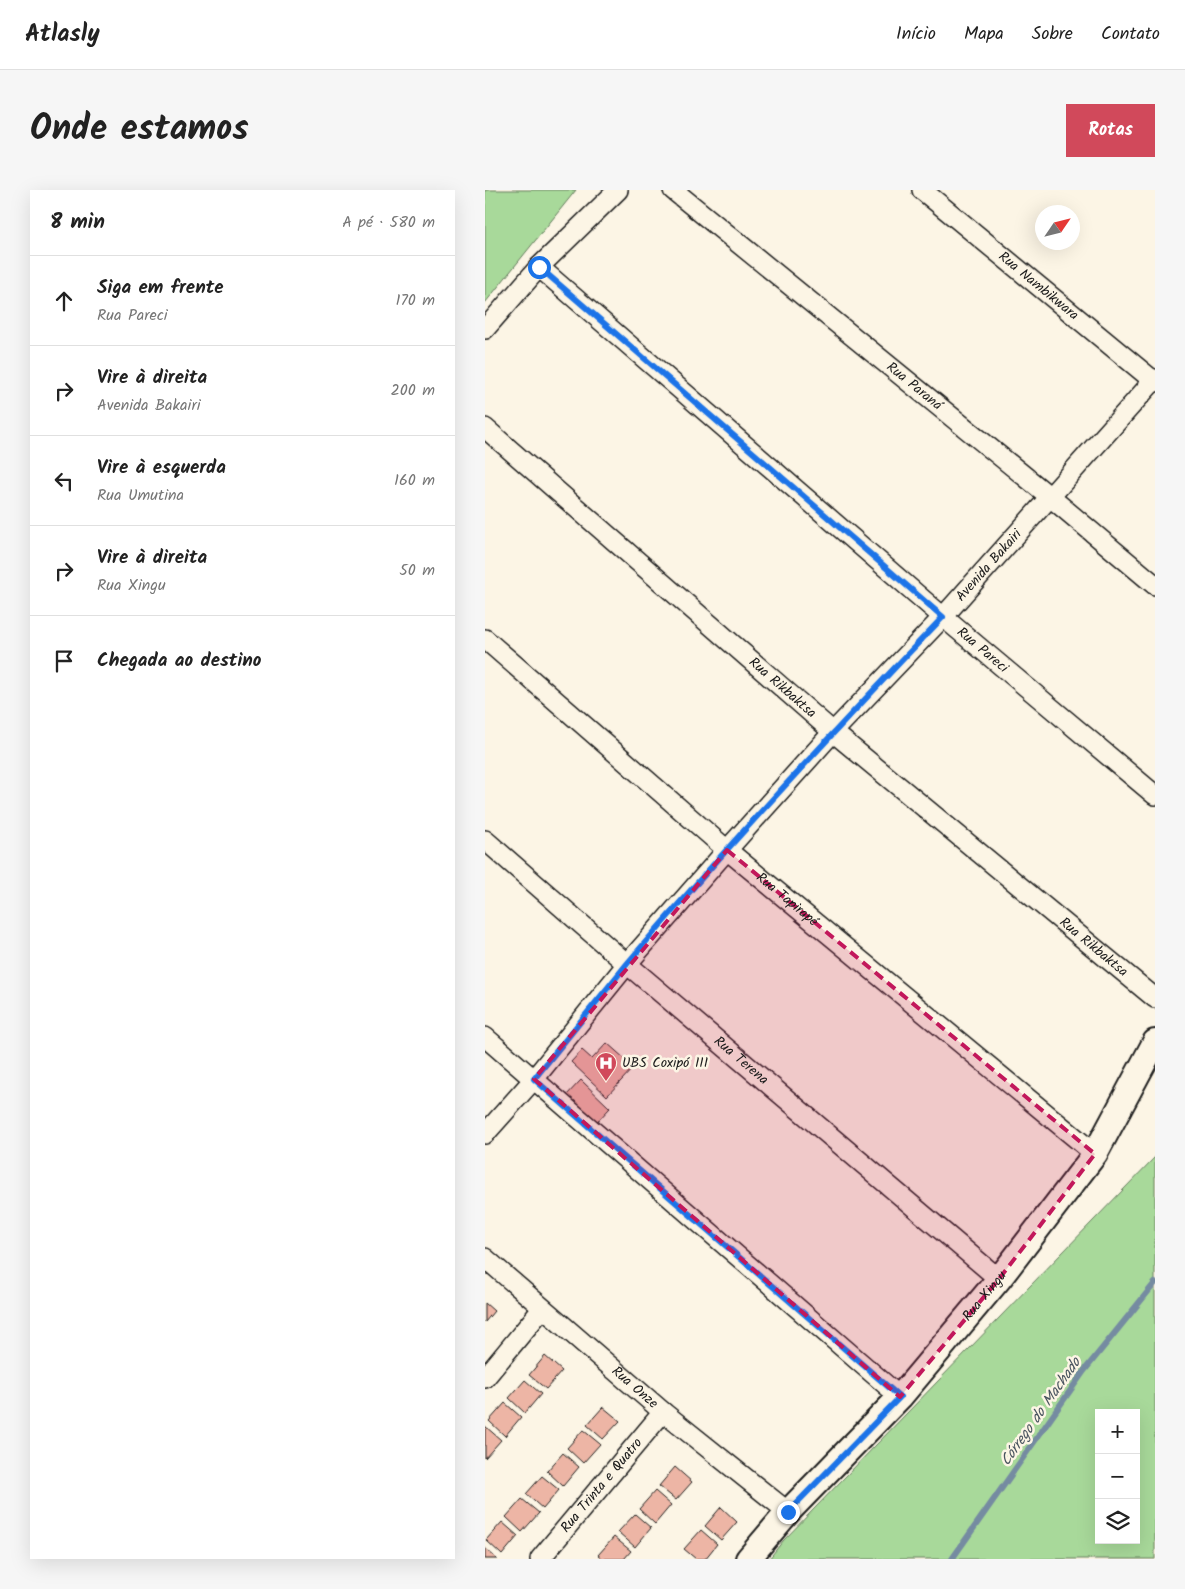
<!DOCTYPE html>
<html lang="pt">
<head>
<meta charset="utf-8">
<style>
  :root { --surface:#fff; --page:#f6f6f6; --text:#222; --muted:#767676; --line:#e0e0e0; --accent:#d1495b }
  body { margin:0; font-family:Kalam,sans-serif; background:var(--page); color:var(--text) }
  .controls { position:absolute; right:15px; bottom:15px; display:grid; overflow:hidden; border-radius:0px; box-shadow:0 5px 20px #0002 }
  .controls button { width:45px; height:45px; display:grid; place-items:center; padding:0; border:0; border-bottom:1px solid var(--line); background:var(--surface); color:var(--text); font:25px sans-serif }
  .compass { position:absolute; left:550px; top:15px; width:45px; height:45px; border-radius:50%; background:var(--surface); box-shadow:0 5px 20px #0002; rotate:55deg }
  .stop { position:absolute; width:15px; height:15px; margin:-11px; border:4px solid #1a73e8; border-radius:50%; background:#fff }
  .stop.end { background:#1a73e8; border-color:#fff; box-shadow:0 1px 5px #0008 }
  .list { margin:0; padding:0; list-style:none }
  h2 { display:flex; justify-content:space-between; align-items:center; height:65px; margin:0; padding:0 20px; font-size:21px }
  h2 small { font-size:16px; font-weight:400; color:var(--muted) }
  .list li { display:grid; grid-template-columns:32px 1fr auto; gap:15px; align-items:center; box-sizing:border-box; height:90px; padding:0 20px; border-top:1px solid var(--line) }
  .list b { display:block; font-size:19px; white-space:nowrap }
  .list p { margin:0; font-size:16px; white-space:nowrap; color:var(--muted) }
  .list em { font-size:16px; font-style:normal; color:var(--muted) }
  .icon { flex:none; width:28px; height:28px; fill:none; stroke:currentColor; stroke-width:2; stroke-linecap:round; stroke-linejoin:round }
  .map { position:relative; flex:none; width:670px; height:1369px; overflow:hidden; border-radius:0px }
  header { display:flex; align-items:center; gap:30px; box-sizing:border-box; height:70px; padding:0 25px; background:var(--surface); border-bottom:1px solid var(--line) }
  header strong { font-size:24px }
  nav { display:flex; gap:28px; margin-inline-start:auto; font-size:18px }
  .intro { display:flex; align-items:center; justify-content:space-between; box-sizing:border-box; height:120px; padding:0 30px }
  h1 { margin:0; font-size:35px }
  .button { padding:12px 22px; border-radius:0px; background:var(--accent); color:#fff; font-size:18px; font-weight:700 }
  main { display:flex; gap:30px; padding:0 30px }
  aside { flex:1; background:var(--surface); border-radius:0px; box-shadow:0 5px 20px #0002 }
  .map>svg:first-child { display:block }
</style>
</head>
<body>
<header>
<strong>Atlasly</strong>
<nav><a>Início</a><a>Mapa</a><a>Sobre</a><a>Contato</a></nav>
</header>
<div class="intro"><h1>Onde estamos</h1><a class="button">Rotas</a></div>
<main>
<aside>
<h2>8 min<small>A pé · 580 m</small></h2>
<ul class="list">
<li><svg class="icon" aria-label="ahead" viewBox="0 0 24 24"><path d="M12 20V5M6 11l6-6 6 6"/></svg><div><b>Siga em frente</b><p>Rua Pareci</p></div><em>170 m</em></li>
<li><svg class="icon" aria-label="right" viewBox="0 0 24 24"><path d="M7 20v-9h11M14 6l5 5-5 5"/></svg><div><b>Vire à direita</b><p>Avenida Bakairi</p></div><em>200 m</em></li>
<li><svg class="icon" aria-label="left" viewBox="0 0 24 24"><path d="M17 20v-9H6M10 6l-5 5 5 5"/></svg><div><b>Vire à esquerda</b><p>Rua Umutina</p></div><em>160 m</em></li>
<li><svg class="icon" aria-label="right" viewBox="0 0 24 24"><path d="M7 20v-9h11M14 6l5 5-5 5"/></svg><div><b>Vire à direita</b><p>Rua Xingu</p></div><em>50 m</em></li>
<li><svg class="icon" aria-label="arrive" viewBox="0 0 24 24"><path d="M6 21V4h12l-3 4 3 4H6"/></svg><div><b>Chegada ao destino</b></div></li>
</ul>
</aside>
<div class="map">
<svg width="670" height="1369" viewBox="0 0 670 1369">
  <rect width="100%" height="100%" fill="#fcf5e5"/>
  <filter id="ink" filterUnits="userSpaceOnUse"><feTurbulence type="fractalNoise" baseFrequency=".02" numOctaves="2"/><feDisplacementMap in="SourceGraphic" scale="10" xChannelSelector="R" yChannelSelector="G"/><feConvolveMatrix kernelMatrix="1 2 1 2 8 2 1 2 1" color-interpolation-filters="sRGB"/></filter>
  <g filter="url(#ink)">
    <g fill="#a8d99a" stroke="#627a5b" fill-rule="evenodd">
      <polygon points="0,0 91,0 0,113"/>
      <path d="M670,967V1369H284L298,1351ZM614,1223H651V1350H614Z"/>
    </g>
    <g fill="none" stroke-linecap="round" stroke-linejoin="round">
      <polyline stroke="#758ba1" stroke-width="6" points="467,1369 599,1181 670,1093"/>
    </g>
    <g fill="#edb5a5" stroke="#1c1c1c">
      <polygon points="122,853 149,877 122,906 86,872 97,860 107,869"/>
      <polygon points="96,890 125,918 109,935 80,907"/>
      <polygon points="0,1113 9,1121 0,1132"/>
      <polygon points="60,1166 77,1181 61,1199 44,1185"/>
      <polygon points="40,1190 56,1204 40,1223 24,1208"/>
      <polygon points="20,1213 36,1227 20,1246 4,1231"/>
      <polygon points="118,1217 135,1231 118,1249 102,1235"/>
      <polygon points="0,1236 16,1250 0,1268"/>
      <polygon points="98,1240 115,1254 98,1273 82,1258"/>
      <polygon points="78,1263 94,1277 78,1296 62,1281"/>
      <polygon points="190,1277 207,1292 191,1310 174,1296"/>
      <polygon points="57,1286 74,1300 58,1319 41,1304"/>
      <polygon points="170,1301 186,1315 170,1334 154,1319"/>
      <polygon points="37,1309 54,1323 37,1342 21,1327"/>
      <polygon points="236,1317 252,1332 236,1350 220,1336"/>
      <polygon points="150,1324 166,1338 150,1357 133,1342"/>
      <polygon points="17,1332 33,1346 17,1365 1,1350"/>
      <polygon points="216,1340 232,1354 220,1369 211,1369 199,1359"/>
      <polygon points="129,1347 146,1361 139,1369 118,1369 113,1365"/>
      <polygon points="0,1358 12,1369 0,1369"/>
    </g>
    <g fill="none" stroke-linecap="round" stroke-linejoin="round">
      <g stroke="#1c1c1c" stroke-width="22">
        <g id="minor">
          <path id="s1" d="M188,0L564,306L670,395"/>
          <path id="s2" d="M437,0L670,192"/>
          <path id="s3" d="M54,77L458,427L670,605"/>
          <polyline points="0,139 54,77 133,0"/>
          <path id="s4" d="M0,238L348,542L670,808"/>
          <path id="s5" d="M0,449L242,660L610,964"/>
          <path id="s6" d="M0,650L142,774L514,1089"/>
          <polyline points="0,847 415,1207"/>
          <path id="s7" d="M0,944L49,889L142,774L242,660L348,542L458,427L670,189"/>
          <path id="s8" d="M0,1068L178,1222L303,1322"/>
          <polyline points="0,1188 57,1119"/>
          <path id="s9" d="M55,1369L178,1222"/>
        </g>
      </g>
      <g stroke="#1c1c1c" stroke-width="28">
        <g id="tertiary">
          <path id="s10" d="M263,1369L303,1322L415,1207L514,1089L610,964L670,852"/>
        </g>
      </g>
      <use href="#minor" stroke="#fcf5e5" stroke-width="19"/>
      <use href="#tertiary" stroke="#fcf5e5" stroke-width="24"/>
    </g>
  </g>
  <g fill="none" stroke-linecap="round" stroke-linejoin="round" filter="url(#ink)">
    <path stroke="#1a73e8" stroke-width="6" d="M54,77L458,427C350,540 243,655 142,774C111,812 80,851 49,889L415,1207L303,1322"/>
  </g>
  <path fill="#c2185b" fill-opacity="0.2" stroke="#c2185b" stroke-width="4" stroke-dasharray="10 6" stroke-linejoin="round" d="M242,660L610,964L514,1089L415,1207L49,889Z"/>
  <defs>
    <g id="hospital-pin" transform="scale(1.125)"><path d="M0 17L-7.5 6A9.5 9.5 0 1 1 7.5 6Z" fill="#d1495b" stroke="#fcf5e5"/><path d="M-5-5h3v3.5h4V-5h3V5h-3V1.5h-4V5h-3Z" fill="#fff"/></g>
  </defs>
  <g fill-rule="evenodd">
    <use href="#hospital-pin" x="121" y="873"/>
  </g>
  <g text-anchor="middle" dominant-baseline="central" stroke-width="5" stroke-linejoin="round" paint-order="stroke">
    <g font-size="14" fill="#1c1c1c" stroke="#fcf5e5">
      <text stroke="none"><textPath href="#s2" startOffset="151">Rua Nambikwara</textPath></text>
      <text stroke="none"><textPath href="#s1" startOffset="311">Rua Paraná</textPath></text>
      <text stroke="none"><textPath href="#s7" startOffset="760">Avenida Bakairi</textPath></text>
      <text stroke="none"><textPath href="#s3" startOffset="586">Rua Pareci</textPath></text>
      <text stroke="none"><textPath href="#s4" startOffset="395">Rua Rikbaktsa</textPath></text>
      <text stroke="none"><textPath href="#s5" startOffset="399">Rua Tapirapé</textPath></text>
      <text stroke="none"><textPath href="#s4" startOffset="800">Rua Rikbaktsa</textPath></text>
      <text stroke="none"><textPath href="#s6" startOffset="338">Rua Terena</textPath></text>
      <text stroke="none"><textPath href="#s10" startOffset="354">Rua Xingu</textPath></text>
      <text stroke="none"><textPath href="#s8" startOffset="198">Rua Onze</textPath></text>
      <text stroke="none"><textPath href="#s9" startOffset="96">Rua Trinta e Quatro</textPath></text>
    </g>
    <g font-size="14" fill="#1c1c1c" stroke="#fcf5e5" text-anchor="start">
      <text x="137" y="873">UBS Coxipó III</text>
    </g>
    <g font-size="15" font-style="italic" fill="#49545f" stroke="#fcf5e5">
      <text transform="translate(556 1222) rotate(-55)">Córrego do Machado</text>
    </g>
  </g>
</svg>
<div class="controls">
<button>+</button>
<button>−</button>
<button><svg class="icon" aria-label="layers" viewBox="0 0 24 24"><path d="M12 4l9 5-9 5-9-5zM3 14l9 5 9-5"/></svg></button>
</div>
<svg class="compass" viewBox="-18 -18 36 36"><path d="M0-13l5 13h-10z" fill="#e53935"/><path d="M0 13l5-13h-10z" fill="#767676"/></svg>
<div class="stop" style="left:54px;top:77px"></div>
<div class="stop end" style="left:303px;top:1322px"></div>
</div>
</main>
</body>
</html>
